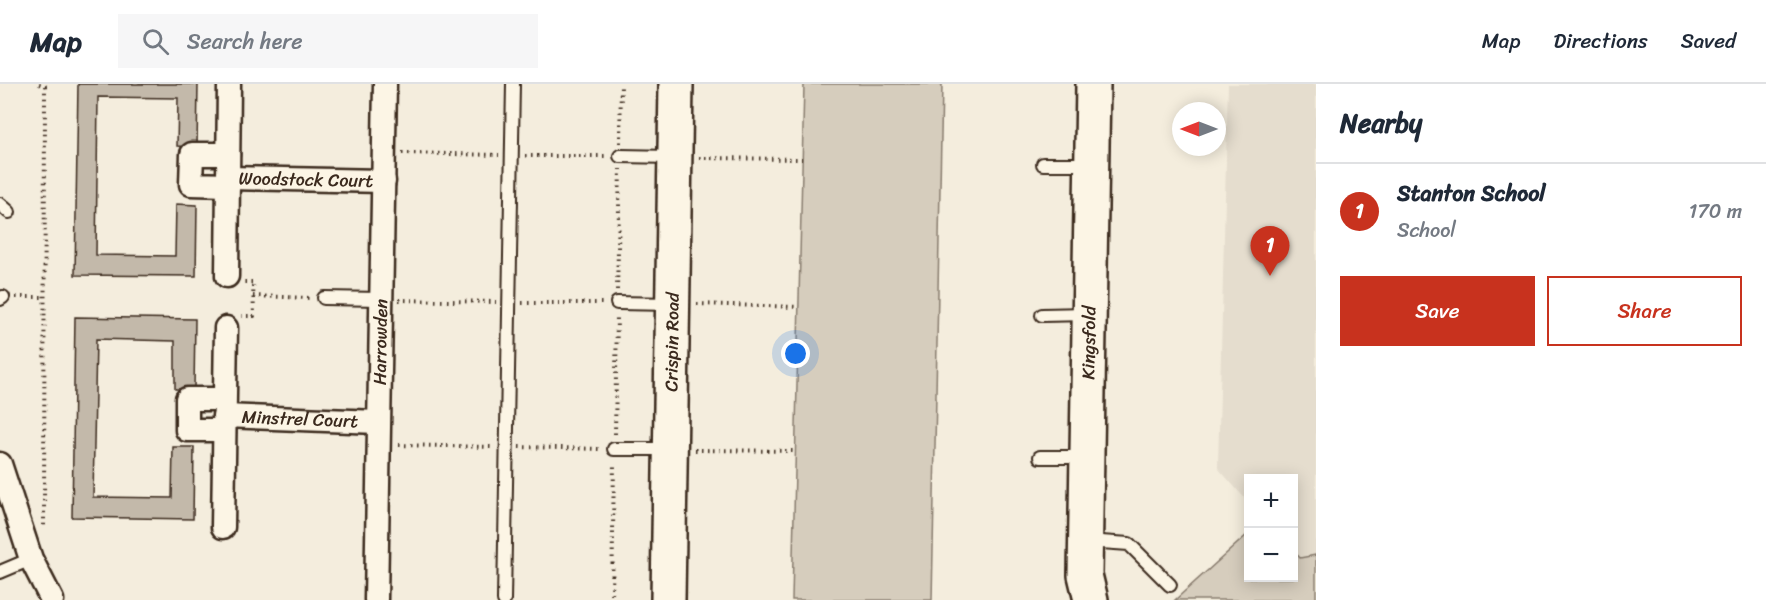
<!DOCTYPE html>
<html lang="en">
<head>
<meta charset="utf-8">
<style>
  :root { --surface:#fff; --page:#f6f6f7; --text:#1f2937; --muted:#747a83; --line:#e0e1e3; --accent:#c8321e }
  body { margin:0; font-family:Sriracha,sans-serif; background:var(--page); color:var(--text) }
  .controls { position:absolute; right:18px; bottom:18px; display:grid; overflow:hidden; border-radius:0px; box-shadow:0 3px 15px #0003 }
  .controls button { width:54px; height:54px; display:grid; place-items:center; padding:0; border:0; border-bottom:2px solid var(--line); background:var(--surface); color:var(--text); font:30px sans-serif }
  .compass { position:absolute; left:1172px; top:18px; width:54px; height:54px; border-radius:50%; background:var(--surface); box-shadow:0 3px 15px #0003; rotate:270deg }
  .you { position:absolute; left:796px; top:270px; width:21px; height:21px; margin:-15px; border:4px solid #fff; border-radius:50%; background:#1a73e8; box-shadow:0 0 0 9px #1a73e833 }
  .badge { display:grid; place-items:center; width:39px; height:39px; border-radius:50%; background:var(--accent); color:#fff; font-size:20px; font-weight:700 }
  .pin { position:absolute; translate:-50% -50px; filter:drop-shadow(0 2px 3px #0008) }
  .pin::after { content:''; position:absolute; top:32px; width:21px; height:18px; background:inherit; clip-path:polygon(0 0,100% 0,50% 100%) }
  .list { margin:0; padding:0; list-style:none }
  h2 { display:flex; justify-content:space-between; align-items:center; height:78px; margin:0; padding:0 24px; font-size:26px }
  h2 small { font-size:20px; font-weight:400; color:var(--muted) }
  .list li { display:grid; grid-template-columns:39px 1fr auto; gap:18px; align-items:center; box-sizing:border-box; height:96px; padding:0 24px; border-top:2px solid var(--line) }
  .list b { display:block; font-size:22px; white-space:nowrap }
  .list p { margin:0; font-size:20px; white-space:nowrap; color:var(--muted) }
  .list em { font-size:20px; font-style:normal; color:var(--muted) }
  .actions { display:flex; gap:12px; padding:18px 24px }
  .actions a { flex:1; padding:14px 0; border:2px solid var(--accent); border-radius:0px; text-align:center; font-size:21px; color:var(--accent) }
  .actions .main { background:var(--accent); color:#fff }
  .icon { flex:none; width:33px; height:33px; fill:none; stroke:currentColor; stroke-width:2; stroke-linecap:round; stroke-linejoin:round }
  .map { position:relative; flex:none; width:1316px; height:516px; overflow:hidden }
  header { display:flex; align-items:center; gap:36px; box-sizing:border-box; height:84px; padding:0 30px; background:var(--surface); border-bottom:2px solid var(--line) }
  header strong { font-size:28px }
  nav { display:flex; gap:33px; margin-inline-start:auto; font-size:21px }
  .search { width:420px; height:54px; background:var(--page); display:flex; align-items:center; gap:15px; box-sizing:border-box; padding:0 21px; border-radius:0px; color:var(--muted); font-size:22px }
  main { display:flex }
  aside { flex:1; background:var(--surface) }
  .map>svg:first-child { display:block }
</style>
</head>
<body>
<header>
<strong>Map</strong>
<div class="search"><svg class="icon" aria-label="search" viewBox="0 0 24 24"><circle cx="10" cy="10" r="6"/><path d="M15 15l6 6"/></svg>Search here</div>
<nav><a>Map</a><a>Directions</a><a>Saved</a></nav>
</header>
<main>
<div class="map">
<svg width="1316" height="516" viewBox="0 0 1316 516">
  <rect width="100%" height="100%" fill="#f4eddd"/>
  <filter id="ink" filterUnits="userSpaceOnUse"><feTurbulence type="fractalNoise" baseFrequency=".0167" numOctaves="2"/><feDisplacementMap in="SourceGraphic" scale="12" xChannelSelector="R" yChannelSelector="G"/><feConvolveMatrix kernelMatrix="1 2 1 2 8 2 1 2 1" color-interpolation-filters="sRGB"/></filter>
  <g filter="url(#ink)">
    <polygon fill="#e5ddce" points="1228,0 1316,0 1316,471 1300,474 1294,467 1294,394 1248,394 1248,418 1218,384"/>
    <g fill="#d6cdbd" stroke="#887c6e" stroke-width="1.5">
      <polygon points="804,0 942,0 932,516 792,516"/>
      <polygon points="1248,450 1248,494 1294,494 1294,467 1300,474 1316,471 1316,516 1175,516"/>
    </g>
    <g fill="#c3b9aa" stroke="#3b2a1e" stroke-width="1.5">
      <polygon points="78,0 198,0 197,63 177,62 178,14 98,13 96,171 175,172 176,120 197,121 196,192 75,191"/>
      <polygon points="75,233 195,235 194,305 175,305 175,257 96,255 93,413 172,414 173,363 194,363 193,435 72,433"/>
    </g>
    <g fill="none" stroke-linecap="round" stroke-linejoin="round">
      <g stroke="#3b2a1e" stroke-width="16">
        <g id="lane">
          <polyline points="620,72 673,73"/>
          <polyline points="1043,80 1089,80"/>
          <polyline points="0,120 9,128"/>
          <polyline points="324,214 381,215"/>
          <polyline points="0,215 3,213"/>
          <polyline points="617,219 672,220"/>
          <polyline points="1042,231 1087,230"/>
          <polyline points="614,365 669,365"/>
          <polyline points="1040,373 1085,373"/>
          <polyline points="1087,457 1129,460 1170,501"/>
          <polyline points="0,488 31,475"/>
          <polyline points="504,516 513,0"/>
        </g>
      </g>
      <g stroke="#3b2a1e" stroke-width="27">
        <g id="street">
          <path id="s1" d="M228,94L384,97"/>
          <polyline points="228,101 191,100 192,70 228,70"/>
          <polyline points="227,192 229,0"/>
          <path id="s2" d="M224,332L378,338"/>
          <polyline points="224,346 187,346 187,315 224,315"/>
          <polyline points="0,380 31,475 52,516"/>
          <polyline points="223,443 226,244"/>
          <path id="s3" d="M376,516L385,0"/>
        </g>
      </g>
      <g stroke="#3b2a1e" stroke-width="38">
        <g id="secondary">
          <path id="s4" d="M668,516L676,0"/>
          <path id="s5" d="M1091,516L1085,491L1093,0"/>
        </g>
      </g>
      <g stroke="#3b2a1e" stroke-width="4" stroke-dasharray="1.5 4.5" stroke-linecap="butt">
        <polyline points="39,0 45,2 44,445"/>
        <polyline points="620,59 621,0"/>
        <polyline points="402,69 499,71"/>
        <polyline points="525,72 607,72"/>
        <polyline points="699,74 802,75"/>
        <polyline points="617,206 620,85"/>
        <polyline points="253,212 312,214"/>
        <polyline points="16,213 45,213"/>
        <polyline points="399,216 496,218"/>
        <polyline points="522,219 604,219"/>
        <polyline points="697,220 799,223"/>
        <polyline points="241,232 254,232 253,198 244,198"/>
        <polyline points="615,350 617,232"/>
        <polyline points="399,361 494,363"/>
        <polyline points="519,363 602,365"/>
        <polyline points="695,366 796,367"/>
        <polyline points="612,516 614,379"/>
      </g>
      <use href="#lane" stroke="#fcf5e5" stroke-width="12"/>
      <use href="#street" stroke="#fcf5e5" stroke-width="22"/>
      <use href="#secondary" stroke="#fcf5e5" stroke-width="33"/>
    </g>
  </g>
  <g text-anchor="middle" dominant-baseline="central" stroke-width="5" stroke-linejoin="round" paint-order="stroke">
    <g font-size="18" fill="#3b2a1e" stroke="#fcf5e5">
      <text stroke="none"><textPath href="#s1" startOffset="78">Woodstock Court</textPath></text>
      <text stroke="none"><textPath href="#s3" startOffset="258">Harrowden</textPath></text>
      <text stroke="none"><textPath href="#s4" startOffset="258">Crispin Road</textPath></text>
      <text stroke="none"><textPath href="#s5" startOffset="258">Kingsfold</textPath></text>
      <text stroke="none"><textPath href="#s2" startOffset="76">Minstrel Court</textPath></text>
    </g>
  </g>
</svg>
<div class="controls">
<button>+</button>
<button>−</button>
</div>
<svg class="compass" viewBox="-18 -18 36 36"><path d="M0-13l5 13h-10z" fill="#e53935"/><path d="M0 13l5-13h-10z" fill="#747a83"/></svg>
<div class="you"></div>
<div class="pin badge" style="left:1270px;top:192px">1</div>
</div>
<aside>
<h2>Nearby<small></small></h2>
<ul class="list">
<li><span class="badge">1</span><div><b>Stanton School</b><p>School</p></div><em>170 m</em></li>
</ul>
<div class="actions"><a class="main">Save</a><a>Share</a></div>
</aside>
</main>
</body>
</html>
